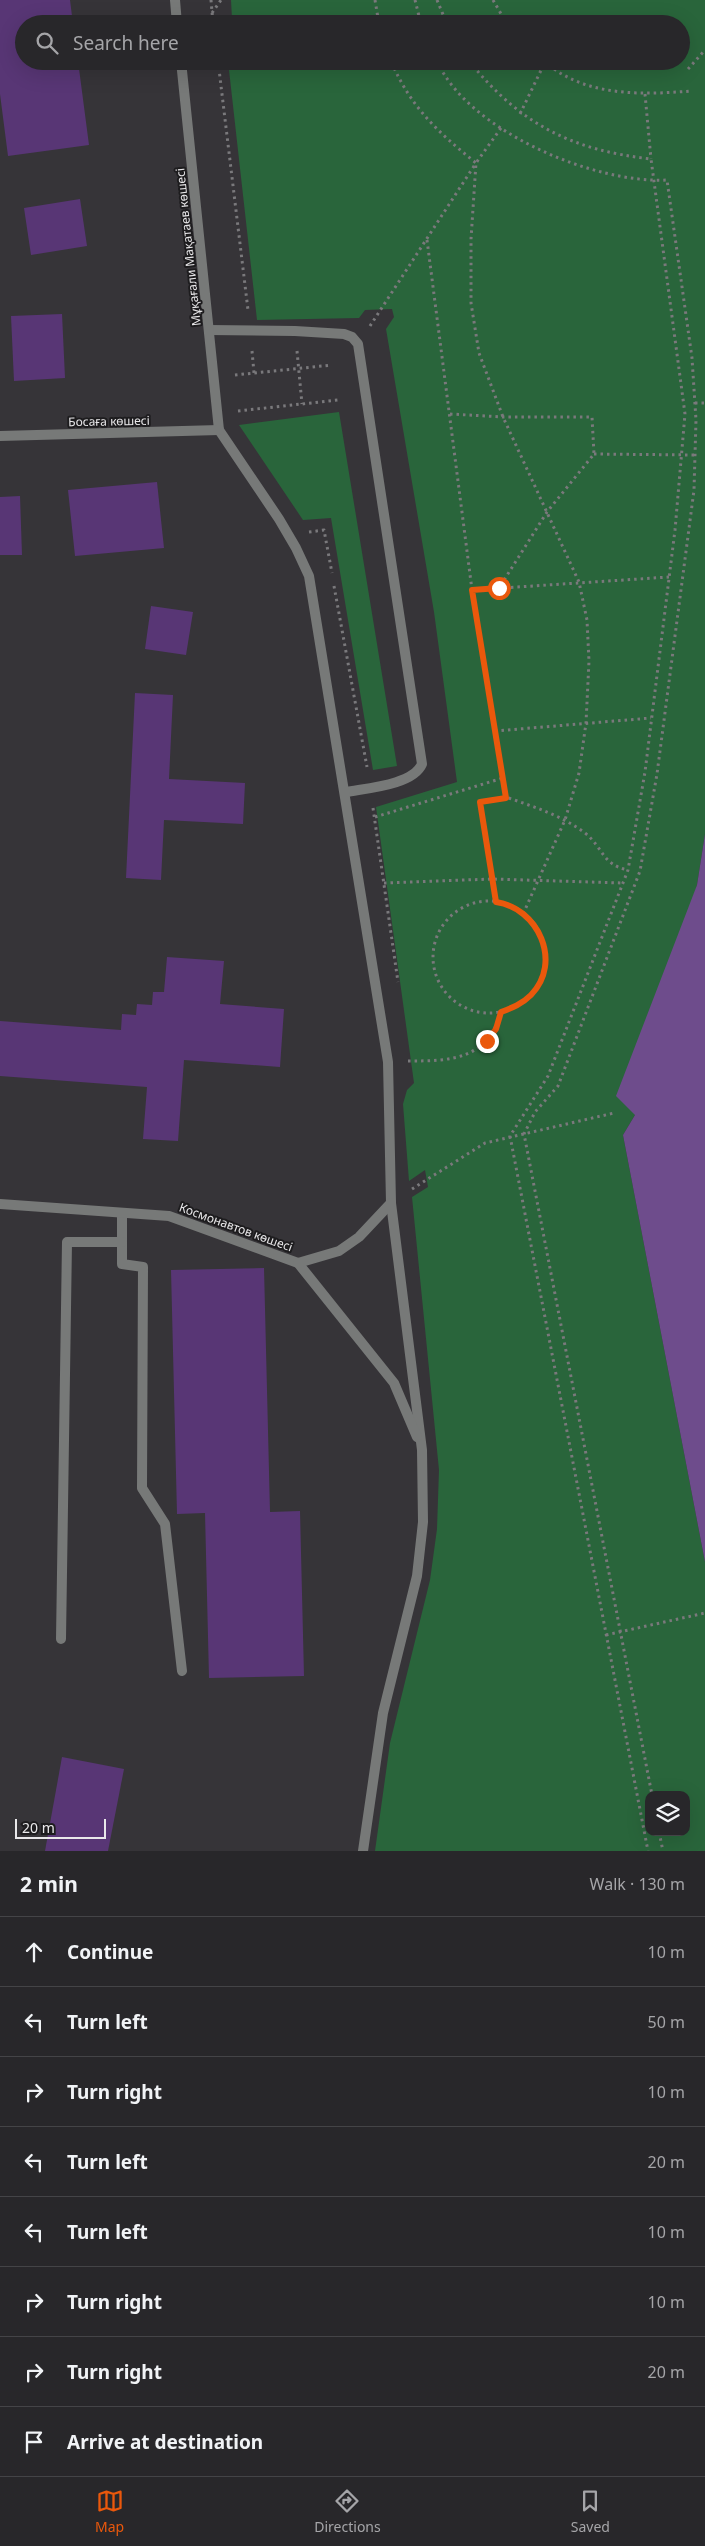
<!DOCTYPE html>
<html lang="en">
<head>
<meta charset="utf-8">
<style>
  :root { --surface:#28272a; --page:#343336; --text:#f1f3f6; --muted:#a5a5a8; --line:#444447; --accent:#ea580c }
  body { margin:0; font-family:"Noto Sans",sans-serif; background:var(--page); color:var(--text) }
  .controls { position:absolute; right:15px; bottom:15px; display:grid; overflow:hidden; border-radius:10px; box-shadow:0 5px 20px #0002 }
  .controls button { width:45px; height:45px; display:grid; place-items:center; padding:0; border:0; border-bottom:1px solid var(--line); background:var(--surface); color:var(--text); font:25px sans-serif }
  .scale { position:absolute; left:15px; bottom:12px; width:91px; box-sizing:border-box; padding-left:5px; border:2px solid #e9e8ea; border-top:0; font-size:14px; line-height:18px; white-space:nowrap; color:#e9e8ea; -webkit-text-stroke:4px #1d1c1e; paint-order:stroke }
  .stop { position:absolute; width:15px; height:15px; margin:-11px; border:4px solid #ea580c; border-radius:50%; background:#fff }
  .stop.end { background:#ea580c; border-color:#fff; box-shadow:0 1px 5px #0008 }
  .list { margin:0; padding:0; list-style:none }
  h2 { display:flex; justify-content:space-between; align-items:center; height:65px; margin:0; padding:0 20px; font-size:21px }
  h2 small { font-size:16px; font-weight:400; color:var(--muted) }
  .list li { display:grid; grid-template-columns:32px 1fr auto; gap:15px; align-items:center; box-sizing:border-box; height:70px; padding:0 20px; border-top:1px solid var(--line) }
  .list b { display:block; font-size:19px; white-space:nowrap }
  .list em { font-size:16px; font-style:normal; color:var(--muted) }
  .icon { flex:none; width:28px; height:28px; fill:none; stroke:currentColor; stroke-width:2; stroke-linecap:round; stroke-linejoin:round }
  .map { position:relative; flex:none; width:705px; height:1851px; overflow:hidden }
  .search { position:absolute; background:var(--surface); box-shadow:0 5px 20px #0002; left:15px; right:15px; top:15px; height:55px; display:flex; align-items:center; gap:12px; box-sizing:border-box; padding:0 18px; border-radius:28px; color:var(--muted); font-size:19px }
  .sheet { height:625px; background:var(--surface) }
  nav { display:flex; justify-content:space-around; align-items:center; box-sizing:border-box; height:70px; border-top:1px solid var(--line); background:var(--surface); font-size:14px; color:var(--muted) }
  nav a { display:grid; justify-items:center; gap:2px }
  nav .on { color:var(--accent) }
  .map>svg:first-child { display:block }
</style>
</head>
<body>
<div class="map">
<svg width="705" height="1851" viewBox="0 0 705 1851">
  <rect width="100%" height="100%" fill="#363438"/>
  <g fill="#29653b" fill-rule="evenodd">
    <path d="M231,0H705V834L697,885L635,1115L623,1135L705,1562V1851H375L390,1743L430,1580L437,1529L439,1470L412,1197L428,1187L425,1170L409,1181L403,1104L407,1090L414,1083L376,807L457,782L434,612L386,329L394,317L392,309L365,310L359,318L257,320L228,61H681V24H227L232,19ZM649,1795H686V1832H649Z"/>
    <polygon points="339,412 397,766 373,770 331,518 303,520 239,425"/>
  </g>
  <polygon fill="#6e4c8c" points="705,834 705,1562 623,1135 635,1115 616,1096 697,885"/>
  <g fill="#583675">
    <polygon points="0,0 70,0 73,24 24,24 24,61 78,61 89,145 8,156 0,94"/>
    <polygon points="80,199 87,246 31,255 24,208"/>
    <polygon points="62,314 65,378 14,381 11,316"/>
    <polygon points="157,482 164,548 75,556 68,490"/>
    <polygon points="20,496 22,555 0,555 0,497"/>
    <polygon points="151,606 193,612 186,655 145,649"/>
    <polygon points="135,693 173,695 169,779 245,783 243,824 164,820 161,880 126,878"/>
    <polygon points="167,957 224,961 220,1004 284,1009 280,1067 184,1060 178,1141 143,1139 147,1087 0,1076 0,1021 121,1030 122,1014 136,1015 137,1004 152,1005 153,992 164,992"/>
    <polygon points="264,1268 270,1512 300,1511 304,1676 209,1678 205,1513 177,1514 171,1270"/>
    <polygon points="62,1757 124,1769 108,1851 45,1851"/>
  </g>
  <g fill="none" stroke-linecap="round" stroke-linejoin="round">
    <g stroke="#7a797c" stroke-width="3" stroke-dasharray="2.5 4" stroke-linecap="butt">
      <polyline points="211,0 213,24"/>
      <polyline points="375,0 379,24"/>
      <polyline points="415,0 421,24"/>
      <polyline points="437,0 447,24"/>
      <polyline points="493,0 507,24"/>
      <polyline points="212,13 221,0"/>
      <polyline points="218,61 248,310"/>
      <path d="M437,61C468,131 595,184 667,180L692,358L696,420L694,490L657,774L640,871L558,1086L535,1112L524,1134L652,1795"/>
      <path d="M469,61C520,124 571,150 651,159L685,414L675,530L645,772L628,870L548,1076L510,1136L648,1851"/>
      <path d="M544,61C584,97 642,95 691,91"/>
      <polyline points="688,69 705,50"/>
      <polyline points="645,94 651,159"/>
      <polyline points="520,114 545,62"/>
      <polyline points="501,128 476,163 471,239 471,303 479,353 503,417 579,582 587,620 589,661 586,723 579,773 565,820 524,912"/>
      <path d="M427,240L472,590L506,797C534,807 561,815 585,833C603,847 602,865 628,870"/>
      <path d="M370,326L476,163C438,132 411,108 391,61"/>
      <polyline points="252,351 254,373"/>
      <polyline points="297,351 302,404"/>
      <polyline points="235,375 332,365"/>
      <polyline points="695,403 705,403"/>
      <polyline points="238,411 338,400"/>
      <polyline points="450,414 503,417 592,417 594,454 547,512 499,588"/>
      <polyline points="594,454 695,455"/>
      <polyline points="309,532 324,530 332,573"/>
      <polyline points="334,586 367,767"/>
      <polyline points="472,590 669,577"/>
      <polyline points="495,731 651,718"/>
      <polyline points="373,808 398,982"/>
      <polyline points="375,817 503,778"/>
      <polyline points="384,883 492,879 623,883"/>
      <circle cx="489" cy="957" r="56"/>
      <polyline points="496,901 480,802 506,797"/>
      <path d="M408,1061C451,1061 487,1060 501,1012"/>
      <polyline points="412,1189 485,1143 614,1113"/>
      <polyline points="606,1635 705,1613"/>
      <polyline points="659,1832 663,1851"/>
    </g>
    <g stroke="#777978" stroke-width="10">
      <path d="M209,330L295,331L344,334L352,337L358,344L422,764C413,785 367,788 346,792"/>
      <polyline points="122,1213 122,1264 143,1267 142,1488 165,1524 182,1671"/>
      <polyline points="61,1639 67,1242 122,1242"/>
    </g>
    <g stroke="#777978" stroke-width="10">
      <polyline points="175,0 177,24"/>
      <polyline points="181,61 219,430 279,519 296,548 309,576 388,1062 391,1203 422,1450 423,1522 417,1576 383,1713 363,1851"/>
      <polyline points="0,436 219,430"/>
      <polyline points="0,1204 169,1216 298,1263 394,1383 417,1437"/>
      <polyline points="298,1263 339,1251 359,1237 391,1203"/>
    </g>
  </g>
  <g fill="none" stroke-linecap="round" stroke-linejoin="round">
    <path stroke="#ea580c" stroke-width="6" d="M487,1041L496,1029L501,1012C512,1008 522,1004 531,995C563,962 538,908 496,902L480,802L506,798L472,590L499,588"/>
  </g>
  <g text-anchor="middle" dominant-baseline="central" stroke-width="4" stroke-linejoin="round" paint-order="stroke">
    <g font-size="12" fill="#e9e8ea" stroke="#1d1c1e">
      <text transform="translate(188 247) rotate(-96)">Мұқағали Мақатаев көшесі</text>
      <text transform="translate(109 421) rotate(-1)">Босаға көшесі</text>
      <text transform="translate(236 1227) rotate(20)">Космонавтов көшесі</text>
    </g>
  </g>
</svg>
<div class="controls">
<button><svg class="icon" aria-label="layers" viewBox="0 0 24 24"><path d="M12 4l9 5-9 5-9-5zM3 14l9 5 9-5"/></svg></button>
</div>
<div class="scale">20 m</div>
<div class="stop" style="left:499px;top:588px"></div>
<div class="stop end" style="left:487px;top:1041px"></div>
<div class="search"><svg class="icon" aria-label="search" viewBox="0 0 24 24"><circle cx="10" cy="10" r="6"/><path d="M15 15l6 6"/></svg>Search here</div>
</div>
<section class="sheet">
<h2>2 min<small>Walk · 130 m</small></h2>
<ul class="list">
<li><svg class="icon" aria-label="ahead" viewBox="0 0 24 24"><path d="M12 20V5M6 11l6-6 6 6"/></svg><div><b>Continue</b></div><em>10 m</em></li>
<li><svg class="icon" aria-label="left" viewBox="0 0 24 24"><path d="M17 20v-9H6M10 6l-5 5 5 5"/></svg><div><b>Turn left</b></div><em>50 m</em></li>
<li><svg class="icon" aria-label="right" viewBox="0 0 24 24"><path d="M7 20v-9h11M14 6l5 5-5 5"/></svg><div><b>Turn right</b></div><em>10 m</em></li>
<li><svg class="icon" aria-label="left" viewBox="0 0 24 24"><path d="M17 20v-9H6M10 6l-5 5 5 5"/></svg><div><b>Turn left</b></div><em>20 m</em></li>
<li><svg class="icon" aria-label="left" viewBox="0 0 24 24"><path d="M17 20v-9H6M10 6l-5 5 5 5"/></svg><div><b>Turn left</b></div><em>10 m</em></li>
<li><svg class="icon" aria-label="right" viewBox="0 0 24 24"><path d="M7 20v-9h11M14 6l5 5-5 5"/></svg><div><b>Turn right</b></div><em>10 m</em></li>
<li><svg class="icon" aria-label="right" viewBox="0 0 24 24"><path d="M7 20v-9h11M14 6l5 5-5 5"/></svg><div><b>Turn right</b></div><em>20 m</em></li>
<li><svg class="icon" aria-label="arrive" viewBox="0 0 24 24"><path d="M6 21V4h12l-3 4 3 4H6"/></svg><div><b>Arrive at destination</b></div></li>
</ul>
</section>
<nav>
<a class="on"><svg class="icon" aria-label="map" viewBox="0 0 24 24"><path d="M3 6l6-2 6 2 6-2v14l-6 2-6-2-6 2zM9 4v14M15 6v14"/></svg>Map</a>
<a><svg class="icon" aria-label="directions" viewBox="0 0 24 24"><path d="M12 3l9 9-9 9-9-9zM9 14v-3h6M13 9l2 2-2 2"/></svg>Directions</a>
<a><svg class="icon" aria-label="saved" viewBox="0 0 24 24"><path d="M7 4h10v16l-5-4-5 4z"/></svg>Saved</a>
</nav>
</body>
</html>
